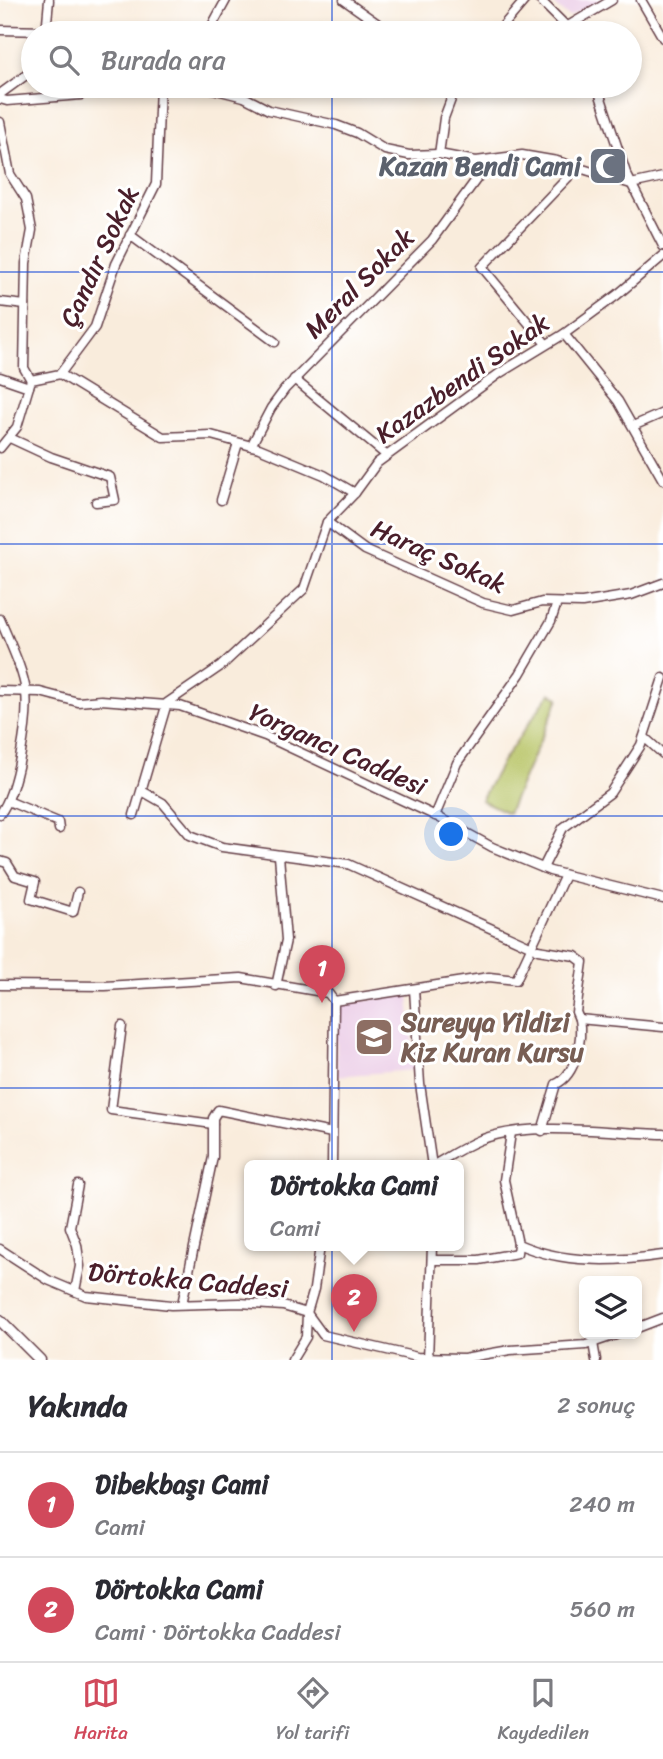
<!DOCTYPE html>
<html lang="tr">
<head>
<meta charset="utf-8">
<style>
  :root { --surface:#fff; --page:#f7f7f7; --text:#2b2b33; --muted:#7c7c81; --line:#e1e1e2; --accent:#d1495b }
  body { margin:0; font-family:Sriracha,sans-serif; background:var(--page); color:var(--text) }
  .controls { position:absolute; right:21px; bottom:21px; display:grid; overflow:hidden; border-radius:10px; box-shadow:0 4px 10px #0003 }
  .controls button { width:63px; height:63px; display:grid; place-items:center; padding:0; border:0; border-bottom:2px solid var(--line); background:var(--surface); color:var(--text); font:35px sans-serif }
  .you { position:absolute; left:452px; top:835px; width:24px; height:24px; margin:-18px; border:5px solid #fff; border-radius:50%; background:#1a73e8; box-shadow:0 0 0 10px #1a73e833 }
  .badge { display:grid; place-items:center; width:46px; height:46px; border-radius:50%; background:var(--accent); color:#fff; font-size:23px; font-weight:700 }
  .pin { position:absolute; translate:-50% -58px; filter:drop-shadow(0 2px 4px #0008) }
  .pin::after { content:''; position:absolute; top:37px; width:24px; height:21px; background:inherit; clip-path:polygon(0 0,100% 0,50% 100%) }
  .popup { position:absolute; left:244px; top:1160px; width:220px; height:91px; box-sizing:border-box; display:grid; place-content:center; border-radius:10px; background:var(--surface); filter:drop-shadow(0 2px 5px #0005); font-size:23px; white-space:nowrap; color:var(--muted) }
  .popup b { font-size:26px; color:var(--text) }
  .popup::after { content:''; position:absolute; left:50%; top:100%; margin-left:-14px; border:14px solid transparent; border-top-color:var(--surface) }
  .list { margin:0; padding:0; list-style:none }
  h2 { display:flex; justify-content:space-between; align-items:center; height:91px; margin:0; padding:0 28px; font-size:30px }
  h2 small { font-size:23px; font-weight:400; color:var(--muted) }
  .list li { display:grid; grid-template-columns:46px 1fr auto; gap:21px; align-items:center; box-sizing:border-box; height:105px; padding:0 28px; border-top:2px solid var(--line) }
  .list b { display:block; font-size:26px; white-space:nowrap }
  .list p { margin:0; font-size:23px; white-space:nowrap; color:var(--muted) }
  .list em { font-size:23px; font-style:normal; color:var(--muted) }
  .icon { flex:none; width:38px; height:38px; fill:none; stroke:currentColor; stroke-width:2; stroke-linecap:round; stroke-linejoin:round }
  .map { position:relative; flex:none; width:663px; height:1360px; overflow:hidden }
  .search { position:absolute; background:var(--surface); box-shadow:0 4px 10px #0003; left:21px; right:21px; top:21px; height:77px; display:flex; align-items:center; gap:18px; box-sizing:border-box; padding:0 24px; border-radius:38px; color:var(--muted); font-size:26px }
  .sheet { height:301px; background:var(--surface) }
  nav { display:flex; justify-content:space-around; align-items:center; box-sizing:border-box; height:98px; border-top:2px solid var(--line); background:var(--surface); font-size:19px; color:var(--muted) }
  nav a { display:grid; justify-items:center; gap:4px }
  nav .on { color:var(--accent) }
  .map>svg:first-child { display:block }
</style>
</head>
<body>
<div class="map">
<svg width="663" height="1360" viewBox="0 0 663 1360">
  <rect width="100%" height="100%" fill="#fff"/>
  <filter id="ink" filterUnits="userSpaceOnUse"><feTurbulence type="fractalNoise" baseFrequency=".0143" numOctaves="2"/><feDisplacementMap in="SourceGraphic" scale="14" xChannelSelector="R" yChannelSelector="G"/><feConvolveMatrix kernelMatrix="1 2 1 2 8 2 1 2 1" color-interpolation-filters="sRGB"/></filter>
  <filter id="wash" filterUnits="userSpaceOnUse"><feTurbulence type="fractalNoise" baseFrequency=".00686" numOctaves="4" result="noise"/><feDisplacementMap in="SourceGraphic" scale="28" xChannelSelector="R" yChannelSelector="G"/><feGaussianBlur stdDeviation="1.57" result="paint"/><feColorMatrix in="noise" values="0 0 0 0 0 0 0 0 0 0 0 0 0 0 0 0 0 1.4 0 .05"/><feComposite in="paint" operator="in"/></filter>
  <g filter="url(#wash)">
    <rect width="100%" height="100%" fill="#f9ecdc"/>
    <g fill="#edd1e9">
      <polygon points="548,0 603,0 569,17"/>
      <polygon points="409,993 414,1070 337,1076 336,1005"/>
    </g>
    <polygon fill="#b8c466" stroke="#817248" stroke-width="2" points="550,693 559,698 508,813 481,800 502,762"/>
  </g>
  <g filter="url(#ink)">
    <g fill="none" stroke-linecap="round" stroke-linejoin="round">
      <g stroke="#643e46" stroke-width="11">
        <g id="minor">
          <polyline points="344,0 391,33"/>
          <polyline points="540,0 573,33"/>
          <polyline points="641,0 663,38"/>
          <polyline points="568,26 612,0"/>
          <polyline points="0,30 46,31"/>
          <polyline points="46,33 49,0"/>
          <polyline points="208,33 226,0"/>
          <polyline points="497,33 525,0"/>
          <polyline points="201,86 244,97 269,110 336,125 357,133 385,150 409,155 439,154 476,161 522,155 557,161 631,184 663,177"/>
          <polyline points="597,86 626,173 663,246"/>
          <polyline points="0,94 33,70"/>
          <polyline points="0,99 7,101 81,95 85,86"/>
          <polyline points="0,122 10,174 26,199 32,230 26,263 24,368 31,380"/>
          <polyline points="439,154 444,118 456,86"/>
          <polyline points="130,235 275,342"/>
          <polyline points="0,302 25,305"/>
          <polyline points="564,334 618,401 663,480"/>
          <polyline points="546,344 482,267 577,168"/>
          <polyline points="60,374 163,437 211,435 259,448 324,475 355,493"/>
          <polyline points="0,377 29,387"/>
          <polyline points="294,379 386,455"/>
          <polyline points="633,426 663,413"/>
          <polyline points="10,438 51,457 110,477 115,500 96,502"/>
          <polyline points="251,446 271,408 285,389 432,240 478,177 503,159"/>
          <polyline points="0,448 17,427 31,380 60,374 95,327 116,264 156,184 160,86"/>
          <polyline points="221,500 238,443"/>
          <polyline points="327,522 365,550 483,603 513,610 542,602 582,603 631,595 663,583"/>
          <path d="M0,619C9,641 23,669 26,692C29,720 17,792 0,814"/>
          <polyline points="0,691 40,692 78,702 101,700 180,706 265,736 438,817 492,847 550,871 663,899"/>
          <polyline points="644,737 663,754"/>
          <polyline points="142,791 163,803 190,835 222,847 348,864 530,946"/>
          <polyline points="8,801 58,822 59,829"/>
          <polyline points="134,815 167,703 221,666 304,589 327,522 355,493 377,463 500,373 564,334 617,295 663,256"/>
          <polyline points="435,816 457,763 520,674 551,621 557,603"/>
          <polyline points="0,861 7,863 15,876 35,882 31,899 73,912 78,892"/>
          <polyline points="543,868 563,828 610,793 641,745 663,678"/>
          <polyline points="538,950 575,956 583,962 576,1012 579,1019 663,1027"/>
          <polyline points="0,985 105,986 241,978 328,993 334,1001"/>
          <polyline points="276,986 286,940 279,856"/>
          <polyline points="414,989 420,1084 432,1166"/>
          <polyline points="122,1026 111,1110 213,1124"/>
          <path d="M542,1131L556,1084C576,1075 583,1039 579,1019"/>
          <path d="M511,1133L504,1180L518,1244C563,1264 615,1262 663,1255"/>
          <polyline points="332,1166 334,1001 489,977 516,980 565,875"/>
          <path d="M432,1166C448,1157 463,1147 480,1140C529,1120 610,1133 663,1134"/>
          <polyline points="0,1249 48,1280 86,1296 171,1305 240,1303 283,1306 307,1313 323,1335 417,1357 464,1358 510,1350 586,1345 619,1334"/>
          <polyline points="432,1260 479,1260 517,1253 518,1244"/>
          <polyline points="75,1291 80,1266 77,1245 70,1227 78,1185"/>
          <polyline points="182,1304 213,1157 213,1118 218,1110 332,1133"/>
          <polyline points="637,1328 663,1318"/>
          <polyline points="593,1343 596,1360"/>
          <polyline points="292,1360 306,1337 307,1313 314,1289 320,1246"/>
          <polyline points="428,1360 432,1246"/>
        </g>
      </g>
      <g stroke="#643e46" stroke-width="13">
        <polyline id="major" points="0,1320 40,1360"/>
      </g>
      <use href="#minor" stroke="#fff" stroke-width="8"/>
      <use href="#major" stroke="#fff" stroke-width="10"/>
    </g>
  </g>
  <path fill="none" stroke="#1d4ed8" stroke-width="2" stroke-opacity="0.55" d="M332,0V33M332,86V1360M0,272H663M0,544H663M0,816H663M0,1088H663"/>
  <defs>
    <g id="mosque-square" transform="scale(2.0125)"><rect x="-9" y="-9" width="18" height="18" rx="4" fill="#6b7280" stroke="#fff"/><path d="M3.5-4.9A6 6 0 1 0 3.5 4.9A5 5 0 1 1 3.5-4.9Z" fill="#fff"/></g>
    <g id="school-square" transform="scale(2.0125)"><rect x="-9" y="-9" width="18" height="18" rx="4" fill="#8d6e63" stroke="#fff"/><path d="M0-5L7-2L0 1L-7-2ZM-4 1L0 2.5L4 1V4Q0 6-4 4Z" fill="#fff"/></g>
  </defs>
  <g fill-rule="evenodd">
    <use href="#mosque-square" x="608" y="166"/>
    <use href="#school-square" x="374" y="1037"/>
  </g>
  <g text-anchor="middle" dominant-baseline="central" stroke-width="6" stroke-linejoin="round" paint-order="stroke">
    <g font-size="26" font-weight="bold" fill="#5b616d" stroke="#fff" text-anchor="end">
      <text x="581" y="166">Kazan Bendi Cami</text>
    </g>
    <g font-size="26" fill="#4a1f2b" stroke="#fff">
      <text transform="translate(99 256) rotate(-65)">Çandır Sokak</text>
      <text transform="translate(359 283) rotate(-45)">Meral Sokak</text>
      <text transform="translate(462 378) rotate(-35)">Kazazbendi Sokak</text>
      <text transform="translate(439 556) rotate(24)">Haraç Sokak</text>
      <text transform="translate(338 749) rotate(24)">Yorgancı Caddesi</text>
      <text transform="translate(188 1280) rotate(5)">Dörtokka Caddesi</text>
    </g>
    <g font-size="26" font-weight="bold" fill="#785e54" stroke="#fff" text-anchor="start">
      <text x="401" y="1022">Sureyya Yildizi<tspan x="401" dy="30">Kiz Kuran Kursu</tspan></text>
    </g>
  </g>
</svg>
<div class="controls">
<button><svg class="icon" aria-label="layers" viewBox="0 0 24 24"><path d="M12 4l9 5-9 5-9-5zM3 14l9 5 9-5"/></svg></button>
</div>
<div class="you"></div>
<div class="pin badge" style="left:322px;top:1003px">1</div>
<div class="pin badge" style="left:354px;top:1332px">2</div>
<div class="popup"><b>Dörtokka Cami</b>Cami</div>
<div class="search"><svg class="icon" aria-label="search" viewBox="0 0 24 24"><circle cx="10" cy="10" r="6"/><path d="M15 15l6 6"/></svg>Burada ara</div>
</div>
<section class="sheet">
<h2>Yakında<small>2 sonuç</small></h2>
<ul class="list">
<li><span class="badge">1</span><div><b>Dibekbaşı Cami</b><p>Cami</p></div><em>240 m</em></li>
<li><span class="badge">2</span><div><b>Dörtokka Cami</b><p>Cami · Dörtokka Caddesi</p></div><em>560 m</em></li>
</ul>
</section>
<nav>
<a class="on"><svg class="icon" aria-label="map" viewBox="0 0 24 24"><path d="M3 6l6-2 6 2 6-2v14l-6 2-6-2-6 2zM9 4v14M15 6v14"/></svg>Harita</a>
<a><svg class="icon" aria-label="directions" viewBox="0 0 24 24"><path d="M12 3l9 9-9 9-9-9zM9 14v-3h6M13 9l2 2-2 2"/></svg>Yol tarifi</a>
<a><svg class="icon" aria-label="saved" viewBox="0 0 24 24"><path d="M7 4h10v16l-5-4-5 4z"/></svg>Kaydedilen</a>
</nav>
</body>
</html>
